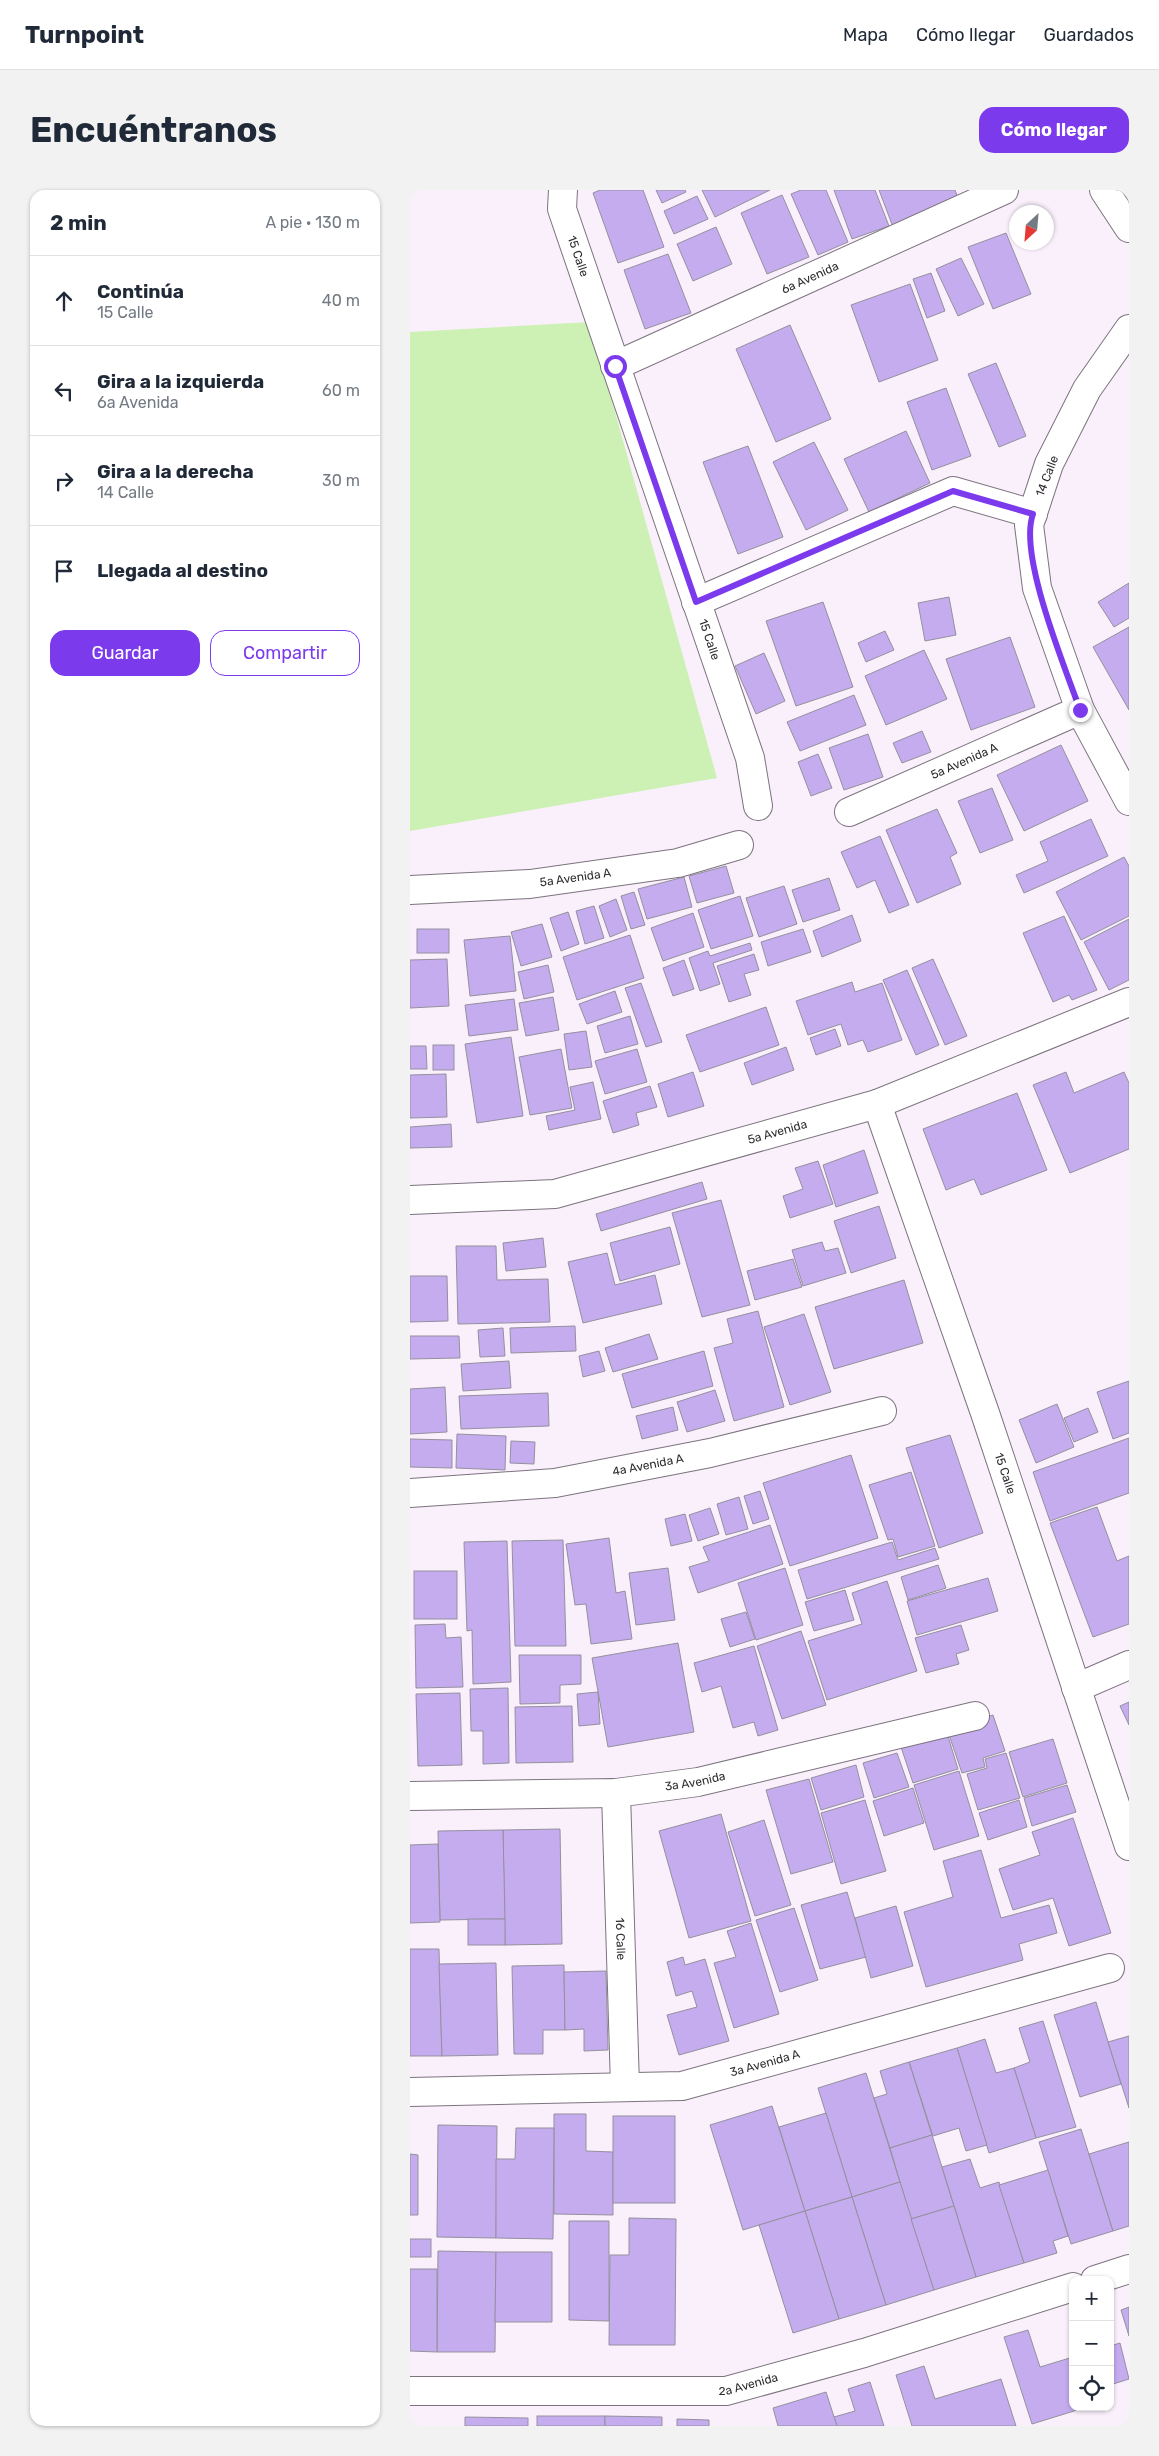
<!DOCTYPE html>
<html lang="es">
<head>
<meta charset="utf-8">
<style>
  :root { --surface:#fff; --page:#f2f2f3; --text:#1f2937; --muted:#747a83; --line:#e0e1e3; --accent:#7c3aed }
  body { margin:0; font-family:Rubik,sans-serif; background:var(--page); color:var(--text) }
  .controls { position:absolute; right:15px; bottom:15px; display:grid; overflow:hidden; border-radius:10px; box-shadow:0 1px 4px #0004 }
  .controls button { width:45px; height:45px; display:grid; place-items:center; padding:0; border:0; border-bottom:1px solid var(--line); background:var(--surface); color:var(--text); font:25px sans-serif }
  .compass { position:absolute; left:599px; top:15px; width:45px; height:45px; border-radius:50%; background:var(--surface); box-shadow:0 1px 4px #0004; rotate:206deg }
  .stop { position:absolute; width:15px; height:15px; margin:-11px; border:4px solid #7c3aed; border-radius:50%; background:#fff }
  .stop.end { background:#7c3aed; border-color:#fff; box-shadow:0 1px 5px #0008 }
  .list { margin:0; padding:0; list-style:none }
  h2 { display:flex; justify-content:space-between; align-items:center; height:65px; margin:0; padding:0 20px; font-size:21px }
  h2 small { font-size:16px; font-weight:400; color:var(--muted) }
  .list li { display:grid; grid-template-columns:32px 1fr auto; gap:15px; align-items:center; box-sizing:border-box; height:90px; padding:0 20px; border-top:1px solid var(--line) }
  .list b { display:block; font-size:19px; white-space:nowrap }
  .list p { margin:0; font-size:16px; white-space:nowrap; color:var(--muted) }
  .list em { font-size:16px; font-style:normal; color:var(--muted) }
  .actions { display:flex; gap:10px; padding:15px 20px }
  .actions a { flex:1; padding:11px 0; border:1px solid var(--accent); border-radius:15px; text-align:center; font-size:18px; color:var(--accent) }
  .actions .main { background:var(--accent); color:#fff }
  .icon { flex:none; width:28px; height:28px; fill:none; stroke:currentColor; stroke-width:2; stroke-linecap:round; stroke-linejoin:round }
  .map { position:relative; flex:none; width:719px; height:2236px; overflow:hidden; border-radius:15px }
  header { display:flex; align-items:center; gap:30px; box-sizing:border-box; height:70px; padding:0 25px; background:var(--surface); border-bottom:1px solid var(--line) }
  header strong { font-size:24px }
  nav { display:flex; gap:28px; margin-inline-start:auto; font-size:18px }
  .intro { display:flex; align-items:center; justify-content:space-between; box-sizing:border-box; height:120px; padding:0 30px }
  h1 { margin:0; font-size:35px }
  .button { padding:12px 22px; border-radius:15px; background:var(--accent); color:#fff; font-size:18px; font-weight:700 }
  main { display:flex; gap:30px; padding:0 30px }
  aside { flex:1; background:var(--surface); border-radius:15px; box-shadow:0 1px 4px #0004 }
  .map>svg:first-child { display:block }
</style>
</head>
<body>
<header>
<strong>Turnpoint</strong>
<nav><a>Mapa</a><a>Cómo llegar</a><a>Guardados</a></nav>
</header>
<div class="intro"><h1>Encuéntranos</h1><a class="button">Cómo llegar</a></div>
<main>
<aside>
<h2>2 min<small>A pie · 130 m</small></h2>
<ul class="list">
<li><svg class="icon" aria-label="ahead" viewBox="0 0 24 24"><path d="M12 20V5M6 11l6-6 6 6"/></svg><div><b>Continúa</b><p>15 Calle</p></div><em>40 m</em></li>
<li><svg class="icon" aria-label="left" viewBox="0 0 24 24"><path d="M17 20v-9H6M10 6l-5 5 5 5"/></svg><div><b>Gira a la izquierda</b><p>6a Avenida</p></div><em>60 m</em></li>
<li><svg class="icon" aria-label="right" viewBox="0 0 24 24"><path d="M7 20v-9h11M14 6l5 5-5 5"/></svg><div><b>Gira a la derecha</b><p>14 Calle</p></div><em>30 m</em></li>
<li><svg class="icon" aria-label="arrive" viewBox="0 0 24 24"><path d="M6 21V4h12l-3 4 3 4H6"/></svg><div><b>Llegada al destino</b></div></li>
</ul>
<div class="actions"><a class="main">Guardar</a><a>Compartir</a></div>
</aside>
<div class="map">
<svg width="719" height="2236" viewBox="0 0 719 2236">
  <rect width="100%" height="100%" fill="#faf0fc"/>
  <polygon fill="#cdf1b4" points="180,132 307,588 0,641 0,142"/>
  <g fill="#c4acef" stroke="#94909d">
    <polygon points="190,0 233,0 254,57 208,73 183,3"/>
    <polygon points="246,0 275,0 276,2 252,13"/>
    <polygon points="292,0 360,0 305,27"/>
    <polygon points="391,0 416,0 438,52 408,65 381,4"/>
    <polygon points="424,0 465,0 479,36 442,49"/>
    <polygon points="469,0 545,0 550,13 483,37"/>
    <polygon points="372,5 399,67 357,84 331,23"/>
    <polygon points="287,6 298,29 264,44 254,21"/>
    <polygon points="306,37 322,74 283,91 267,54"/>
    <polygon points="596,43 621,104 583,119 558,57"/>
    <polygon points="258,64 281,123 235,139 214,80"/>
    <polygon points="551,68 574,114 548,126 526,79"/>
    <polygon points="521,83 535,121 517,128 503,89"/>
    <polygon points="500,94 528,170 469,192 441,115"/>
    <polygon points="380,135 421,229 366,252 326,159"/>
    <polygon points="586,173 616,246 589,257 558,184"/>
    <polygon points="536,198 561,266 522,280 497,212"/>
    <polygon points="496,241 520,293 459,322 434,269"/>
    <polygon points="404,252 438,320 396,340 363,272"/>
    <polygon points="338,256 373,347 328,364 293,272"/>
    <polygon points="719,393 719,428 704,437 688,412"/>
    <polygon points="539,407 546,445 515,451 508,413"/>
    <polygon points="413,412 443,497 386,516 356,431"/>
    <polygon points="719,437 719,520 683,457"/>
    <polygon points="475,441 484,460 456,472 448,453"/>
    <polygon points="600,447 625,517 561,540 536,469"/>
    <polygon points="514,460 537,509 476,535 455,486"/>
    <polygon points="354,463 375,511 346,524 325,476"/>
    <polygon points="444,505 456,535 390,561 377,532"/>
    <polygon points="512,541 521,562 492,573 483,553"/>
    <polygon points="458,544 473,587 434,600 419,558"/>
    <polygon points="651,555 678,611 614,641 587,585"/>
    <polygon points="408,564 422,598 401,606 388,572"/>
    <polygon points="582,598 603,650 570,663 548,611"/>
    <polygon points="527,619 547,663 540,667 551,694 507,713 476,640"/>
    <polygon points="681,629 698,666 614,703 606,685 638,671 630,652"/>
    <polygon points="470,646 499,715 479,723 465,690 447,698 431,662"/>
    <polygon points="714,667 719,676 719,726 671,750 646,702"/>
    <polygon points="316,676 324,703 287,713 279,686"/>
    <polygon points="274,687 282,717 237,729 228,699"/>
    <polygon points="419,688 430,720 393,732 382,700"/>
    <polygon points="374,696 387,734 349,747 336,708"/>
    <polygon points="224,702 235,735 221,739 211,706"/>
    <polygon points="330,706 343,746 301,759 288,720"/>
    <polygon points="206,709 217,740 200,747 189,716"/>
    <polygon points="184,716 194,748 175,754 166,721"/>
    <polygon points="158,722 169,754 151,761 140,728"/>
    <polygon points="283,723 294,757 253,771 241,738"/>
    <polygon points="442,725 451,751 412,767 403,741"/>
    <polygon points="654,726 687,800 662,810 659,805 643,812 613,743"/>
    <polygon points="719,729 719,790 699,800 674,752"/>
    <polygon points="132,734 142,767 111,776 101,742"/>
    <rect x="7" y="739" width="32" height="24"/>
    <polygon points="393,739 401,762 358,776 351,752"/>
    <polygon points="220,745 234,788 167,810 153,767"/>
    <polygon points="100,746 106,801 60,806 54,750"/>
    <polygon points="340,753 342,760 303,773 310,794 290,801 279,768 298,761 300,766"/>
    <polygon points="344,764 349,780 334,784 341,805 319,812 307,776"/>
    <polygon points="37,769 39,816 0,818 0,770"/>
    <polygon points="523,769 557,846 535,855 502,778"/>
    <polygon points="274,770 284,799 263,806 253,778"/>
    <polygon points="138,775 144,802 114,809 108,782"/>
    <polygon points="497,780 529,855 506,865 473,790"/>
    <polygon points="442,792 445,802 472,793 492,850 458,862 453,850 438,855 431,834 398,845 386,811"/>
    <polygon points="231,793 252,852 236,857 215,798"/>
    <polygon points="205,801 212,822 177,834 169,814"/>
    <polygon points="143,807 149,840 116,846 109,813"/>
    <polygon points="104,809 108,840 59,846 55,815"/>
    <polygon points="356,817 369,855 290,882 276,845"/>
    <polygon points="220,826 228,854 195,863 187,836"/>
    <polygon points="425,839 431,856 406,865 400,848"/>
    <polygon points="176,841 182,877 159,880 154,844"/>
    <polygon points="101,847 113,926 67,933 55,854"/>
    <rect x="23" y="855" width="21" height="25"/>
    <polygon points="0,856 16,856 17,879 0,879"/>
    <polygon points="376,857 384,880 342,895 334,873"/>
    <polygon points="151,859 162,918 120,925 109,867"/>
    <polygon points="227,859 237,892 195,904 185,871"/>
    <polygon points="283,882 294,916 258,927 248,894"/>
    <polygon points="656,882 664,903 714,882 719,893 719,959 660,983 623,895"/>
    <polygon points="36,884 37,927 0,928 0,885"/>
    <polygon points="183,892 191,929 139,940 136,926 165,920 160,897"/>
    <polygon points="240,896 247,917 226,923 229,935 203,943 193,911"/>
    <polygon points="607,903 637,980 571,1005 564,989 536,1000 513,939"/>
    <polygon points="41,934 42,957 0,958 0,937"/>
    <polygon points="454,960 468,1003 426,1017 413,975"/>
    <polygon points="408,971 423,1014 380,1028 373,1006 393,999 385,978"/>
    <polygon points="292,992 297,1009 191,1041 186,1024"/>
    <polygon points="311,1010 340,1115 292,1127 262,1023"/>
    <polygon points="469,1016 486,1068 441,1083 424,1031"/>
    <polygon points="260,1037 270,1074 210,1091 200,1053"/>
    <polygon points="133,1048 136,1077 96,1081 93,1053"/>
    <polygon points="412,1052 415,1061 428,1058 436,1083 393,1096 382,1060"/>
    <polygon points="46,1056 86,1056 87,1090 138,1089 140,1132 48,1134"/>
    <polygon points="197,1063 205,1095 245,1085 252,1114 173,1133 158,1072"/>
    <polygon points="383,1069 392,1097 345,1110 337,1081"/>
    <polygon points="0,1086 37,1086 38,1131 0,1132"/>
    <polygon points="494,1090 513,1153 424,1179 405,1117"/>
    <polygon points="348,1121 374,1217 324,1231 304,1158 323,1153 317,1129"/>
    <polygon points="394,1124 421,1202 380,1215 354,1137"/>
    <polygon points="165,1136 166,1161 101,1163 100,1138"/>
    <polygon points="93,1138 95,1166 70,1167 68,1140"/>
    <polygon points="239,1144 248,1169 203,1182 195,1158"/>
    <polygon points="0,1146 49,1146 50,1168 0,1169"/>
    <polygon points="189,1161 195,1181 173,1187 169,1166"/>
    <polygon points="294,1161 303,1196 222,1218 212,1184"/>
    <polygon points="99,1171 101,1198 53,1201 51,1174"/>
    <polygon points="719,1191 719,1243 703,1249 687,1202"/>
    <polygon points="35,1197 37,1242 0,1244 0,1199"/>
    <polygon points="305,1200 315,1231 277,1242 267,1212"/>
    <polygon points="138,1203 139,1236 51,1239 49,1206"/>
    <polygon points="647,1214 664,1257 626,1273 609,1230"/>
    <polygon points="263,1217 268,1240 232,1249 226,1226"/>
    <polygon points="678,1218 688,1242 664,1252 654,1228"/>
    <polygon points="47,1244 96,1246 95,1280 46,1278"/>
    <polygon points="540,1245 573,1343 529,1358 496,1258"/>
    <polygon points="719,1248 719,1303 640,1331 623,1282"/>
    <polygon points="0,1249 42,1250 42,1278 0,1277"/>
    <polygon points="101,1251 125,1252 124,1274 100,1273"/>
    <polygon points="441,1265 468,1348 380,1376 353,1293"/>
    <polygon points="501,1282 525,1356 488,1367 483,1349 478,1350 459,1295"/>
    <polygon points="350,1301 359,1329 343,1334 334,1306"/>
    <polygon points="329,1307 338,1339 316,1345 307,1314"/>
    <polygon points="687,1317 707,1371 719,1366 719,1434 683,1447 640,1333"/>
    <polygon points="300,1318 309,1344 288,1351 279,1325"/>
    <polygon points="275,1324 282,1351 261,1356 255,1329"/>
    <polygon points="360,1335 373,1374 288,1403 279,1377 299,1371 293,1357"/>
    <polygon points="199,1348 206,1403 215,1401 222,1449 181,1454 176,1414 165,1415 156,1354"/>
    <polygon points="153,1350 156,1456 105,1456 102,1351"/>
    <polygon points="97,1351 101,1492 63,1494 62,1440 57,1441 54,1352"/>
    <polygon points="482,1352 488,1370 525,1358 529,1369 397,1409 388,1380"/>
    <polygon points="528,1375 536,1398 498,1410 491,1387"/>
    <polygon points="258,1378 265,1430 226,1435 219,1383"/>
    <polygon points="375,1378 393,1435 346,1450 328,1393"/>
    <rect x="4" y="1381" width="43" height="48"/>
    <polygon points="578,1388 588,1421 507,1445 497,1411"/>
    <polygon points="477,1391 507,1481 417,1510 398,1451 452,1434 442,1403"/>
    <polygon points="435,1400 444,1430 404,1441 395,1412"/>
    <polygon points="336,1422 345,1449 320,1457 311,1429"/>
    <polygon points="35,1434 36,1448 51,1447 53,1497 6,1498 5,1435"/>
    <polygon points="551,1435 559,1460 546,1464 549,1474 516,1483 505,1448"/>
    <polygon points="391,1441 416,1515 372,1529 347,1456"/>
    <polygon points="268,1453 284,1542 198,1557 182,1468"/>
    <polygon points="344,1456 368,1540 348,1546 344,1532 323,1538 311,1496 292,1502 284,1473"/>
    <polygon points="109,1465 171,1465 171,1494 150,1495 150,1513 110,1514"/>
    <polygon points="98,1498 99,1573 73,1574 73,1541 61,1541 60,1499"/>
    <polygon points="188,1502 190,1534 169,1536 167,1504"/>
    <polygon points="50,1503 52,1575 8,1576 6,1504"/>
    <polygon points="719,1512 719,1535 710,1516"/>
    <polygon points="162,1516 163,1572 106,1573 105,1517"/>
    <polygon points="583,1525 595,1561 573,1568 575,1577 552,1583 537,1539"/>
    <polygon points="537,1543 548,1579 503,1593 491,1557"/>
    <polygon points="643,1549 657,1593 613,1607 599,1562"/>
    <polygon points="487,1563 499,1597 464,1608 453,1573"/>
    <polygon points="596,1563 610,1608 568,1620 557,1584 577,1578 575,1569"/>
    <polygon points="446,1575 454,1607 411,1620 401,1588"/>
    <polygon points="549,1581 569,1646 524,1660 504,1595"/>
    <polygon points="399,1589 423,1672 381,1684 356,1600"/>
    <polygon points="657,1595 666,1622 622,1636 614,1608"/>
    <polygon points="503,1598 514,1633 474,1646 463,1611"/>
    <polygon points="455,1610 476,1681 431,1694 411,1623"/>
    <polygon points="609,1610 617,1637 578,1650 569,1623"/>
    <polygon points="311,1624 341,1731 279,1748 249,1641"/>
    <polygon points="663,1628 701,1743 659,1756 643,1708 603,1720 589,1679 630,1665 622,1642"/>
    <polygon points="354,1630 381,1715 345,1726 318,1642"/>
    <polygon points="150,1639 152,1754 95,1755 93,1640"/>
    <polygon points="93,1640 95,1729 30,1730 28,1641"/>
    <polygon points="28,1654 30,1732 0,1733 0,1655"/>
    <polygon points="571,1660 591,1728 639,1715 647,1743 609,1754 613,1770 516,1797 494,1722 543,1707 533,1671"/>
    <polygon points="437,1702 456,1767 410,1779 391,1715"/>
    <polygon points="486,1716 503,1776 461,1788 445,1728"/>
    <polygon points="384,1718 408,1790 370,1802 346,1730"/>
    <rect x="58" y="1729" width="37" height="26"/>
    <polygon points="341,1733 369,1824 324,1838 304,1773 326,1767 317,1741"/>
    <polygon points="0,1759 29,1759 32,1866 0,1866"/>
    <polygon points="273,1767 275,1775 295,1769 319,1851 269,1865 257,1825 287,1817 282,1801 266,1806 257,1772"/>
    <polygon points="86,1773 88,1865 32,1866 29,1774"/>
    <polygon points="154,1775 155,1840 133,1840 133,1864 104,1864 102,1776"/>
    <polygon points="196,1781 198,1860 174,1861 174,1839 155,1840 154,1782"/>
    <polygon points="686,1812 711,1894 670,1907 644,1825"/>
    <polygon points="633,1831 666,1937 626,1948 604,1878 620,1872 609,1838"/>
    <polygon points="719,1846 719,1918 698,1852"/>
    <polygon points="575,1849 586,1883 604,1878 626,1948 579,1963 547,1858"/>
    <polygon points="547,1858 577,1955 556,1961 549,1938 523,1946 499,1872"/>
    <polygon points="499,1872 522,1945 480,1958 464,1908 477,1904 470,1881"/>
    <polygon points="456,1883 490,1992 442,2007 408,1898"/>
    <polygon points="362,1916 395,2021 333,2040 300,1935"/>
    <polygon points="416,1923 442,2007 395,2021 369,1937"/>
    <polygon points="144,1924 176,1924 176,1961 203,1962 203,2025 144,2024"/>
    <rect x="203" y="1926" width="62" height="87"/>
    <polygon points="28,1935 87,1936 86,2048 27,2047"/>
    <polygon points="106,1938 144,1938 143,2049 86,2048 86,1969 105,1969"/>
    <polygon points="671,1939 703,2041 661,2054 629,1952"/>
    <polygon points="522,1945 544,2016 501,2029 480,1958"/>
    <polygon points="719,1952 719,2036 703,2041 679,1964"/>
    <polygon points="0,1964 8,1965 8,2025 0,2025"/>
    <polygon points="560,1969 570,1998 589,1992 614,2073 566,2087 532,1977"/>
    <polygon points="638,1980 658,2046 643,2051 647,2063 614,2073 589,1995"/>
    <polygon points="490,1992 524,2100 476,2115 442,2007"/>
    <polygon points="442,2007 476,2115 429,2129 395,2021"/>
    <polygon points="544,2016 566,2087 524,2100 501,2029"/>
    <polygon points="395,2021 429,2129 383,2143 349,2035"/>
    <polygon points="219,2028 266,2029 265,2155 199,2155 200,2065 219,2065"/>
    <polygon points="159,2031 199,2031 199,2131 159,2130"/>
    <rect x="0" y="2049" width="21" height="18"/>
    <polygon points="28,2061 86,2062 85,2162 27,2162"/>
    <polygon points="86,2062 142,2062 142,2132 85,2132"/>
    <polygon points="0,2079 27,2079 27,2162 0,2161"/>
    <polygon points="719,2117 719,2146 711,2120"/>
    <polygon points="618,2140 630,2177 663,2167 663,2217 677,2217 622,2234 594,2147"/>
    <polygon points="710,2153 719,2189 700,2195 700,2156"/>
    <polygon points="514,2176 525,2209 591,2189 606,2236 502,2236 486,2185"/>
    <polygon points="460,2192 474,2236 427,2236 424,2227 445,2221 438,2199"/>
    <polygon points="416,2202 427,2236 368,2236 363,2218"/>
    <rect x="127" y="2226" width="68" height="10"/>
    <polygon points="195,2226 252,2227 252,2236 195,2236"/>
    <polygon points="55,2227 118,2228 118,2236 55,2236"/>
    <polygon points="267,2229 299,2230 299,2236 267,2236"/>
  </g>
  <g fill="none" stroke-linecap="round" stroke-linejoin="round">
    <g stroke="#7c737e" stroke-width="30">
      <g id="minor">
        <path id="s1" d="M153,0L152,19L340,568L348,616"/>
        <polyline points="694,0 719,38"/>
        <polyline points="719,139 677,199 639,274 619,335 627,398 670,520 719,611"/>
        <path id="s2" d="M205,176L594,0"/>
        <polyline points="286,412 543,301 623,324"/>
        <path id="s3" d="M439,622L670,520"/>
        <path id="s4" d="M0,700L120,694L268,673L329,655"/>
        <path id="s5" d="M467,914L575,1223L719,1656"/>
        <path id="s6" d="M0,1010L145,1004L467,914L719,812"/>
        <path id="s7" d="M0,1303L145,1293L300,1263L472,1221"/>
        <polyline points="666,1498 719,1475"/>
        <path id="s8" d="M206,1603L215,1896"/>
        <path id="s9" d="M0,1606L206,1603L288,1592L565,1526"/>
        <path id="s10" d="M0,1902L272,1896L700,1778"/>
        <polyline points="685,2090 719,2079"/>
        <path id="s11" d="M0,2201H316L454,2163L663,2097"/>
      </g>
    </g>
    <use href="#minor" stroke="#fff" stroke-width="28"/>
  </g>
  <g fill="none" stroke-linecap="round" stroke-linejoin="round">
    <path stroke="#7c3aed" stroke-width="6" d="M205,176L286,412L543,301L623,324C608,365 655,477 670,520"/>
  </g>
  <g text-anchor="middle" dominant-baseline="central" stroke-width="4" stroke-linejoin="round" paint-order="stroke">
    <g font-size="12" fill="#302d31" stroke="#fff">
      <text stroke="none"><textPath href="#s1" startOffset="69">15 Calle</textPath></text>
      <text stroke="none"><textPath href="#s2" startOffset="214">6a Avenida</textPath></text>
      <text transform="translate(637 286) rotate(-69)">14 Calle</text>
      <text stroke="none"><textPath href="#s1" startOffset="474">15 Calle</textPath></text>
      <text stroke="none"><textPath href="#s3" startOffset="126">5a Avenida A</textPath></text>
      <text stroke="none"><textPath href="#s4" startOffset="166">5a Avenida A</textPath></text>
      <text stroke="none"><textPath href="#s6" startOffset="376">5a Avenida</textPath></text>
      <text stroke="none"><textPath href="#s7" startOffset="240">4a Avenida A</textPath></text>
      <text stroke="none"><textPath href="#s5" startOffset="391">15 Calle</textPath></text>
      <text stroke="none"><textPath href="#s9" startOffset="286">3a Avenida</textPath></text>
      <text stroke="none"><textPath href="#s8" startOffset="146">16 Calle</textPath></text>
      <text stroke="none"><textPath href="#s10" startOffset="358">3a Avenida A</textPath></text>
      <text stroke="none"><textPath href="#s11" startOffset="339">2a Avenida</textPath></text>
    </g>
  </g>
</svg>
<div class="controls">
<button>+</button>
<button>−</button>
<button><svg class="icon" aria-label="locate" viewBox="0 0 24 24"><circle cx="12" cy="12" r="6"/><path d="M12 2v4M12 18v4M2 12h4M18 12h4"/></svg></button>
</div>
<svg class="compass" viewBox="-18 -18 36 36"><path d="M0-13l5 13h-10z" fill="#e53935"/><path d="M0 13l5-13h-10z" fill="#747a83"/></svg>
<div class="stop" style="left:205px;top:176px"></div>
<div class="stop end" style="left:670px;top:520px"></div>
</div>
</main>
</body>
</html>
